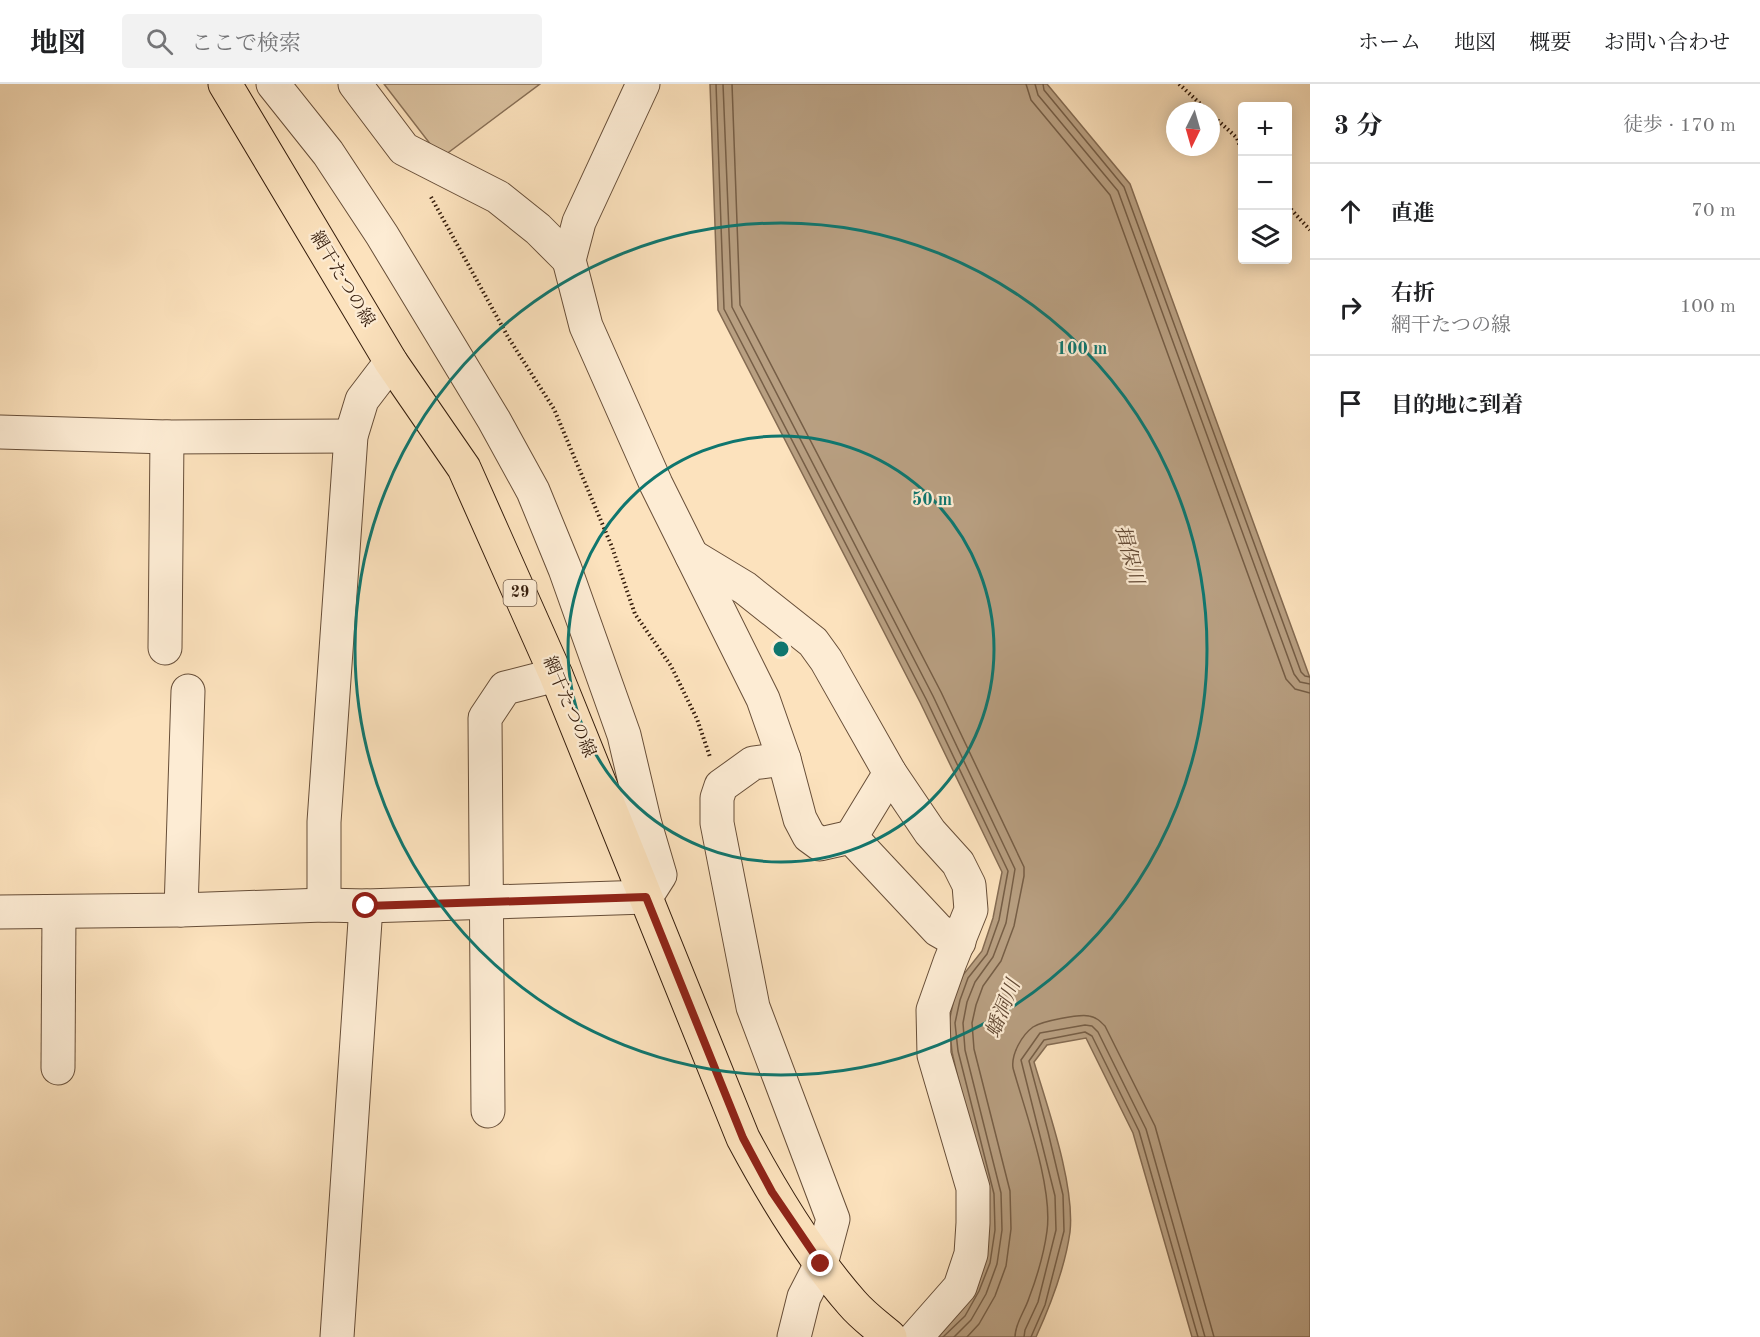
<!DOCTYPE html>
<html lang="ja">
<head>
<meta charset="utf-8">
<style>
  :root { --surface:#fff; --page:#f2f2f2; --text:#202124; --muted:#757577; --line:#e0e0e0 }
  body { margin:0; font-family:"Old Standard TT","Noto Serif JP",serif; background:var(--page); color:var(--text) }
  .controls { position:absolute; right:18px; top:18px; display:grid; overflow:hidden; border-radius:6px; box-shadow:0 3px 15px #0003 }
  .controls button { width:54px; height:54px; display:grid; place-items:center; padding:0; border:0; border-bottom:2px solid var(--line); background:var(--surface); color:var(--text); font:30px sans-serif }
  .compass { position:absolute; left:1166px; top:18px; width:54px; height:54px; border-radius:50%; background:var(--surface); box-shadow:0 3px 15px #0003; rotate:185deg }
  .stop { position:absolute; width:18px; height:18px; margin:-14px; border:4px solid #8f2418; border-radius:50%; background:#fff }
  .stop.end { background:#8f2418; border-color:#fff; box-shadow:0 2px 6px #0008 }
  .list { margin:0; padding:0; list-style:none }
  h2 { display:flex; justify-content:space-between; align-items:center; height:78px; margin:0; padding:0 24px; font-size:26px }
  h2 small { font-size:20px; font-weight:400; color:var(--muted) }
  .list li { display:grid; grid-template-columns:39px 1fr auto; gap:18px; align-items:center; box-sizing:border-box; height:96px; padding:0 24px; border-top:2px solid var(--line) }
  .list b { display:block; font-size:22px; white-space:nowrap }
  .list p { margin:0; font-size:20px; white-space:nowrap; color:var(--muted) }
  .list em { font-size:20px; font-style:normal; color:var(--muted) }
  .icon { flex:none; width:33px; height:33px; fill:none; stroke:currentColor; stroke-width:2; stroke-linecap:round; stroke-linejoin:round }
  .map { position:relative; flex:none; width:1310px; height:1253px; overflow:hidden }
  header { display:flex; align-items:center; gap:36px; box-sizing:border-box; height:84px; padding:0 30px; background:var(--surface); border-bottom:2px solid var(--line) }
  header strong { font-size:28px }
  nav { display:flex; gap:33px; margin-inline-start:auto; font-size:21px }
  .search { width:420px; height:54px; background:var(--page); display:flex; align-items:center; gap:15px; box-sizing:border-box; padding:0 21px; border-radius:6px; color:var(--muted); font-size:22px }
  main { display:flex }
  aside { flex:1; background:var(--surface) }
  .map>svg:first-child { display:block }
</style>
</head>
<body>
<header>
<strong>地図</strong>
<div class="search"><svg class="icon" aria-label="search" viewBox="0 0 24 24"><circle cx="10" cy="10" r="6"/><path d="M15 15l6 6"/></svg>ここで検索</div>
<nav><a>ホーム</a><a>地図</a><a>概要</a><a>お問い合わせ</a></nav>
</header>
<main>
<div class="map">
<svg width="1310" height="1253" viewBox="0 0 1310 1253">
  <rect width="100%" height="100%" fill="#fce2bd"/>
  <filter id="stains"><feTurbulence type="fractalNoise" baseFrequency=".00333" numOctaves="4"/><feColorMatrix values="0 0 0 0 .2 0 0 0 0 .09 0 0 0 0 .02 0 0 0 .5 -.17"/></filter>
  <radialGradient id="worn" r=".72"><stop offset=".6" stop-color="#630" stop-opacity="0"/><stop offset="1" stop-color="#630" stop-opacity=".3"/></radialGradient>
  <polygon fill="#dac19f" stroke="#886f56" stroke-width="1.5" points="384,0 540,0 441,74"/>
  <path fill="#b89f81" stroke="#846b52" stroke-width="1.5" d="M710,0H1047L1130,100L1310,594V1253H1192L1133,1049L1086,954L1047,961L1034,978C1048,1025 1075,1101 1070,1148C1065,1184 1051,1220 1036,1253H935L960,1228L974,1204L971,1052L952,968L949,938L954,915L963,891L982,867L993,834L1002,788L920,618L718,226Z"/>
  <g fill="none" stroke-linecap="round" stroke-linejoin="round">
    <g stroke="#765e46" stroke-width="1.5">
      <polyline points="716,0 724,225 926,615 1008,787 999,836 987,870 968,894 960,916 955,939 958,967 994,1110 995,1146 990,1179 979,1207 965,1232 943,1253"/>
      <polyline points="723,0 732,223 933,612 1015,785 1006,839 993,873 975,898 967,918 963,939 965,966 1001,1109 1002,1146 997,1180 986,1210 971,1236 954,1253"/>
      <polyline points="732,0 740,221 941,608 1024,783 1024,792 1014,842 1001,877 983,902 976,921 972,939 974,965 1010,1107 1011,1145 1006,1182 995,1212 979,1240 967,1253"/>
      <polyline points="1026,0 1031,16 1110,111 1286,595 1295,605 1310,609"/>
      <polyline points="1035,0 1038,11 1118,107 1294,590 1300,598 1310,600"/>
      <polyline points="1043,0 1044,6 1124,103 1301,588 1305,592 1310,593"/>
      <path d="M1015,1253C1015,1239 1025,1227 1029,1214C1037,1193 1044,1169 1047,1147C1053,1103 1025,1027 1013,984C1011,970 1022,951 1033,943C1042,937 1079,930 1089,932C1096,933 1100,937 1105,942L1155,1042L1214,1253"/>
      <polyline points="1024,1253 1025,1246 1038,1218 1056,1146 1055,1112 1021,976 1040,949 1085,941 1092,942 1098,948 1146,1045 1205,1253"/>
      <polyline points="1031,1253 1045,1221 1064,1147 1063,1111 1048,1048 1029,977 1044,956 1085,948 1092,952 1139,1047 1198,1253"/>
    </g>
    <g stroke="#674e38" stroke-width="35">
      <g id="minor">
        <polyline points="355,0 404,65 498,113 538,145 569,176"/>
        <polyline points="643,0 579,138 569,176 586,242 656,400 763,615 784,675 800,735 809,752 820,760 851,753 938,846 959,858"/>
        <polyline points="0,348 167,353 351,352"/>
        <polyline points="692,472 745,504 813,558 826,576 890,689 930,748 958,779 969,801 971,826 950,878 933,926 934,971 973,1104 973,1139 971,1170 960,1203 916,1253"/>
        <polyline points="165,564 167,353"/>
        <polyline points="784,675 753,679 721,702 717,714 717,739 753,923 833,1135 821,1180 804,1213 794,1253"/>
        <polyline points="851,753 890,689"/>
        <polyline points="324,821 324,738 351,352 362,316 391,278"/>
        <polyline points="181,826 188,607"/>
        <polyline points="0,828 181,826 324,821 366,822 646,813 660,791 645,740 624,651 565,485 533,407 494,336 382,151 328,69 273,0"/>
        <polyline points="58,984 59,828"/>
        <polyline points="488,1027 485,634 505,604 556,591"/>
        <polyline points="337,1253 366,822"/>
      </g>
    </g>
    <g stroke="#351d0c" stroke-width="35">
      <path id="major" d="M225,0L391,278L464,384L556,591L743,1054C774,1112 809,1170 852,1219C863,1232 877,1242 890,1253"/>
    </g>
    <g stroke="#351d0c" stroke-width="4" stroke-dasharray="1.5 3" stroke-linecap="butt">
      <polyline points="1179,0 1208,27"/>
      <polyline points="1211,30 1237,54 1242,68"/>
      <polyline points="431,113 508,253 554,325 612,463 635,530 671,582 697,635 710,673"/>
      <polyline points="1288,122 1310,146"/>
    </g>
    <use href="#minor" stroke="#fdecd4" stroke-width="33"/>
    <use href="#major" stroke="#fce2bd" stroke-width="33"/>
  </g>
  <g fill="none" stroke-linecap="round" stroke-linejoin="round">
    <polyline stroke="#8f2418" stroke-width="8" points="366,822 646,813 743,1054 772,1108 821,1180"/>
  </g>
  <g fill="none" stroke="#0f766e" stroke-width="3">
    <circle cx="781" cy="565" r="213"/>
    <circle cx="781" cy="565" r="426"/>
  </g>
  <g text-anchor="middle" dominant-baseline="central" stroke-width="4.5" stroke-linejoin="round" paint-order="stroke">
    <rect fill="#fdecd4" stroke="#715b48" stroke-width="1.5" x="503.5" y="496" width="33" height="26" rx="4.5"/>
    <g font-size="16" font-weight="bold" fill="#351d0c">
      <text x="520" y="509">29</text>
    </g>
    <g font-size="18" fill="#351d0c" stroke="#fdecd4">
      <text transform="translate(342 195) rotate(59)">網干たつの線</text>
      <text transform="translate(569 623) rotate(67)">網干たつの線</text>
    </g>
    <g font-size="20" font-style="italic" fill="#634a35" stroke="#fdecd4">
      <text transform="translate(1128 471) rotate(75)">揖保川</text>
      <text transform="translate(1004 925) rotate(-68)">蟠洞川</text>
    </g>
  </g>
  <circle cx="781" cy="565" r="9" fill="#0f766e" stroke="#fdecd4" stroke-width="3"/>
  <g font-size="18" text-anchor="middle" font-weight="bold" fill="#0f766e" stroke="#fdecd4" stroke-width="4.5" stroke-linejoin="round" paint-order="stroke">
    <text x="1082" y="270">100 m</text>
    <text x="932" y="421">50 m</text>
  </g>
  <rect width="100%" height="100%" filter="url(#stains)"/>
  <rect width="100%" height="100%" fill="url(#worn)"/>
</svg>
<div class="controls">
<button>+</button>
<button>−</button>
<button><svg class="icon" aria-label="layers" viewBox="0 0 24 24"><path d="M12 4l9 5-9 5-9-5zM3 14l9 5 9-5"/></svg></button>
</div>
<svg class="compass" viewBox="-18 -18 36 36"><path d="M0-13l5 13h-10z" fill="#e53935"/><path d="M0 13l5-13h-10z" fill="#757577"/></svg>
<div class="stop" style="left:366px;top:822px"></div>
<div class="stop end" style="left:821px;top:1180px"></div>
</div>
<aside>
<h2>3 分<small>徒歩 · 170 m</small></h2>
<ul class="list">
<li><svg class="icon" aria-label="ahead" viewBox="0 0 24 24"><path d="M12 20V5M6 11l6-6 6 6"/></svg><div><b>直進</b></div><em>70 m</em></li>
<li><svg class="icon" aria-label="right" viewBox="0 0 24 24"><path d="M7 20v-9h11M14 6l5 5-5 5"/></svg><div><b>右折</b><p>網干たつの線</p></div><em>100 m</em></li>
<li><svg class="icon" aria-label="arrive" viewBox="0 0 24 24"><path d="M6 21V4h12l-3 4 3 4H6"/></svg><div><b>目的地に到着</b></div></li>
</ul>
</aside>
</main>
</body>
</html>
